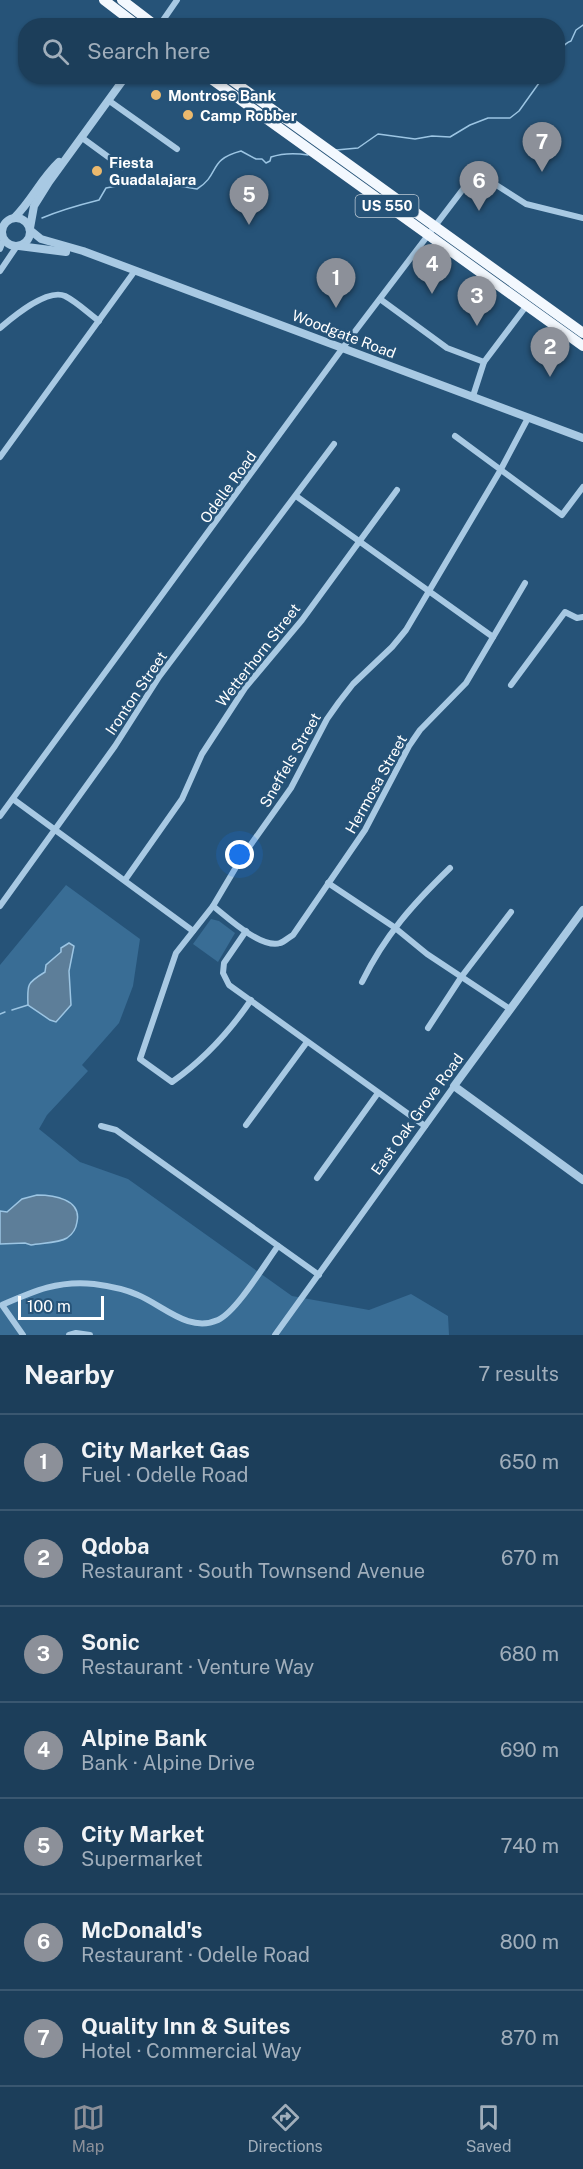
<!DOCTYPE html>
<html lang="en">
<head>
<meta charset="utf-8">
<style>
  :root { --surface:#1c3e5a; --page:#294963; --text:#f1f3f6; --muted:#a0aebb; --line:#3a5770; --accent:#8c9099 }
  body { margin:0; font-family:"Public Sans",sans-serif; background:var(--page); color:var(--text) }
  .scale { position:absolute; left:18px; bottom:15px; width:86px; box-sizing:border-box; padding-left:6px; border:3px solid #fff; border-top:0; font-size:16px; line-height:21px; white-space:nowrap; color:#fff; -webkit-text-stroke:4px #265378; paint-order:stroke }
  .you { position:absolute; left:240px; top:855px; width:21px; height:21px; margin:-15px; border:4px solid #fff; border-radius:50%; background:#1a73e8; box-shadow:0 0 0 9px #1a73e833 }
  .badge { display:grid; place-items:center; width:39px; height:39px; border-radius:50%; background:var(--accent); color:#fff; font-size:20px; font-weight:700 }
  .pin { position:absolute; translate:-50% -50px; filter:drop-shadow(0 2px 3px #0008) }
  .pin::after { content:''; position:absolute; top:32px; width:21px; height:18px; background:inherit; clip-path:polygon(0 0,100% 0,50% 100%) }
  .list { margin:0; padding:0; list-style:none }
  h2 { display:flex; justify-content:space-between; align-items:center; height:78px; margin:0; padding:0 24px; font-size:26px }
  h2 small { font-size:20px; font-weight:400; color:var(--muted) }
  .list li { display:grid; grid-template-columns:39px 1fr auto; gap:18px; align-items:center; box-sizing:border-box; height:96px; padding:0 24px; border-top:2px solid var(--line) }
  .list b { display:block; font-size:22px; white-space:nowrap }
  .list p { margin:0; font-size:20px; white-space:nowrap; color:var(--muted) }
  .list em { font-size:20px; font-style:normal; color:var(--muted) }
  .icon { flex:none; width:33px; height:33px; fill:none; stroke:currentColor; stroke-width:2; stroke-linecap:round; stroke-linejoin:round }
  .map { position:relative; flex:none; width:583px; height:1335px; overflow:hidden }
  .search { position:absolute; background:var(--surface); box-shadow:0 2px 4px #0004; left:18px; right:18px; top:18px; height:66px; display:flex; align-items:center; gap:15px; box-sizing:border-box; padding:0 21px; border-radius:24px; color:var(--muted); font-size:22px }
  .sheet { height:750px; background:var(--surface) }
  nav { display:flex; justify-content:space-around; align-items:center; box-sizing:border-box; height:84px; border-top:2px solid var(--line); background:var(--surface); font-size:16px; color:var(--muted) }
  nav a { display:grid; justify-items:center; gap:3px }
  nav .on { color:var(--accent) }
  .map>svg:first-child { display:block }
</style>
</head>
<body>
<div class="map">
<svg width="583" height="1335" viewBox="0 0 583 1335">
  <rect width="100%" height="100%" fill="#265378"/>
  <g fill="#396d95">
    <polygon points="66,885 140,939 133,986 119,1023 82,1065 88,1071 47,1115 39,1129 80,1162 128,1179 292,1296 369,1310 411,1294 448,1316 449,1335 0,1335 0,965"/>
    <polygon points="211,919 219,921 235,933 218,962 193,944"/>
  </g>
  <g fill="#5d7e99" stroke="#9cc5e3" stroke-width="1.5">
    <path d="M69,943L74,946L69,971L71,1005L56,1022L50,1020L28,1005C27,984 27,983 45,972L46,965L61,952V948Z"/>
    <path d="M37,1195C53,1195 82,1199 77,1222C76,1229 73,1234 67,1238C59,1243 41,1243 31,1245L25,1243L0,1244V1211L7,1212L22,1199Z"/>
  </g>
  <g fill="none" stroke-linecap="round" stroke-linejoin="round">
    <g stroke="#9cc5e3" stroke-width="1.5">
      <path d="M558,66C562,56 559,45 571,41L576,30L583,25"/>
      <polyline points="336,150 358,148 378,134 415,139 432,136 450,137 470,125 488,118 510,118 519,111 544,76"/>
      <path d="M42,218C61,210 79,205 99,200L106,188C137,181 167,183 197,189C221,174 207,160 241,151L256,159H262L266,163L270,161L271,157C283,153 296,153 308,155"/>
      <polyline points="12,1010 28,1005"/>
      <polyline points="0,1014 5,1012"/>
    </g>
    <g stroke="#a8c9e3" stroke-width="6">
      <polyline points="159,26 177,0"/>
      <polyline points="108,100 177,149"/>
      <polyline points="81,137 122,167"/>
      <polyline points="0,249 4,239"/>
      <polyline points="0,271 17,246"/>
      <polyline points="380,299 447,348 484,362"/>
      <path d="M0,328C13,317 47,288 65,296C77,302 88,313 99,321"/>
      <polyline points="473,396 484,362 527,305"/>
      <polyline points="455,436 562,515 583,487"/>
      <polyline points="0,457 134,272"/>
      <polyline points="296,496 493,637"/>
      <polyline points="511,685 565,612 577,618 583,617"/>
      <polyline points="13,799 193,931"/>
      <polyline points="0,816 350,338 476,172 526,204 583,218"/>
      <polyline points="125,880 182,799 202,754 245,688 302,620 397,490"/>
      <polyline points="328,883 394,927 427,954 510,1009"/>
      <polyline points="0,906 115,746 159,677 334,444"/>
      <path d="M213,906C227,917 261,949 280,943C284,942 289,937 293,935L365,830L409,746L420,730L466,683L525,583"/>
      <polyline points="246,931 224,963 223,973 229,985 425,1126"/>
      <path d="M362,982C385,935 413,904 450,868"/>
      <path d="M251,1000C230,1031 202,1061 172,1082L140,1059L176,953L213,906L242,857L291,788L327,719L339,702L353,684L392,647L406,630L500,471L528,418"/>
      <polyline points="428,1028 462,976 511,912"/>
      <polyline points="246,1125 307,1042"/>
      <polyline points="101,1126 116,1130 319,1275"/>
      <polyline points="317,1178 378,1093"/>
      <path d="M23,1335L2,1305C34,1291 59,1280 94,1284C109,1286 125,1289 138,1295C164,1306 189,1333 218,1320C237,1311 264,1265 278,1246"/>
      <polyline points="69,1335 76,1333 90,1335"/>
      <polyline points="275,1335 454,1086"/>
    </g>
    <g stroke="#a8c9e3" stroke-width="8">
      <path d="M15,217C32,200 41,179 59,162"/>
      <circle cx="16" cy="232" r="14"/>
      <polyline points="30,228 34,206 49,182 126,76"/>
      <polyline points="30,230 41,239 83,251 583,438"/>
      <polyline points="19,246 66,252"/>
      <polyline points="583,910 454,1086 583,1180"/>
    </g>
    <g stroke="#f3f8fe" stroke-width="10">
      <polyline points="104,0 138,26"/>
      <polyline points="122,0 156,26"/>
      <polyline points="207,76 583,346"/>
      <polyline points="226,76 583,333"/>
    </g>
  </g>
  <g fill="#ebb96d" stroke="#265378" stroke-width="2">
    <circle cx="156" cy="95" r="6"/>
    <circle cx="188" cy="115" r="6"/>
    <circle cx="97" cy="171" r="6"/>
  </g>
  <g text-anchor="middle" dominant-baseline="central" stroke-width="5" stroke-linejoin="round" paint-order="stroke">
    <rect fill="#265378" stroke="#becbd6" stroke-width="1.5" x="355.5" y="195" width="63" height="22" rx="4.5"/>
    <g font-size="14" font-weight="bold" fill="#fff">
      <text x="387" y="206">US 550</text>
    </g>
    <g font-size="15" font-weight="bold" fill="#fff" stroke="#265378" text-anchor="start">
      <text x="168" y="95">Montrose Bank</text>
      <text x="200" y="115">Camp Robber</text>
      <text x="109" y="162">Fiesta<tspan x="109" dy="17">Guadalajara</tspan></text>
    </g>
    <g font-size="15" fill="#fff" stroke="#265378">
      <text transform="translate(344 334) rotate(21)">Woodgate Road</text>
      <text transform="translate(228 487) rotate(-54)">Odelle Road</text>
      <text transform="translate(258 655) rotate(-52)">Wetterhorn Street</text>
      <text transform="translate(136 693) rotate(-56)">Ironton Street</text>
      <text transform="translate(290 760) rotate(-60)">Sneffels Street</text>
      <text transform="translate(376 784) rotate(-61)">Hermosa Street</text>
      <text transform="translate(417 1114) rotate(-54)">East Oak Grove Road</text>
    </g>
  </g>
</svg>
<div class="scale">100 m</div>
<div class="you"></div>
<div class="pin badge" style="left:336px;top:308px">1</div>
<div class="pin badge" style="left:550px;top:377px">2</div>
<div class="pin badge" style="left:477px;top:326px">3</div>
<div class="pin badge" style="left:432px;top:294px">4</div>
<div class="pin badge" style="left:249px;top:225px">5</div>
<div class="pin badge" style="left:479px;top:211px">6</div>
<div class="pin badge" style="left:542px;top:172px">7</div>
<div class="search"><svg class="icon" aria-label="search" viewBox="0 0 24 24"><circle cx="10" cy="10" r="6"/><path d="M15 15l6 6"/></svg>Search here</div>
</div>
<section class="sheet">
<h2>Nearby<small>7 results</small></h2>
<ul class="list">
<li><span class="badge">1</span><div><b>City Market Gas</b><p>Fuel · Odelle Road</p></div><em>650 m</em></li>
<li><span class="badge">2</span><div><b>Qdoba</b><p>Restaurant · South Townsend Avenue</p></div><em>670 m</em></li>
<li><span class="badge">3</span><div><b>Sonic</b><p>Restaurant · Venture Way</p></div><em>680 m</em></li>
<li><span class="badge">4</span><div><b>Alpine Bank</b><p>Bank · Alpine Drive</p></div><em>690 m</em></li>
<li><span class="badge">5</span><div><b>City Market</b><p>Supermarket</p></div><em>740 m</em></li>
<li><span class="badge">6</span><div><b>McDonald's</b><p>Restaurant · Odelle Road</p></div><em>800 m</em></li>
<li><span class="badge">7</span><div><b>Quality Inn &amp; Suites</b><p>Hotel · Commercial Way</p></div><em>870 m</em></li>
</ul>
</section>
<nav>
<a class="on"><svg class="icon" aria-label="map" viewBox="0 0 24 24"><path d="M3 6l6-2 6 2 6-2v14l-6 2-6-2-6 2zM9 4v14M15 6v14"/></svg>Map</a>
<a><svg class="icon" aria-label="directions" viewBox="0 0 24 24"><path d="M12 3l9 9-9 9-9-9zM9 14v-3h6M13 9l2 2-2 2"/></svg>Directions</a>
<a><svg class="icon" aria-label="saved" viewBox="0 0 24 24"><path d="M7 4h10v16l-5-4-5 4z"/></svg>Saved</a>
</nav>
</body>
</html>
